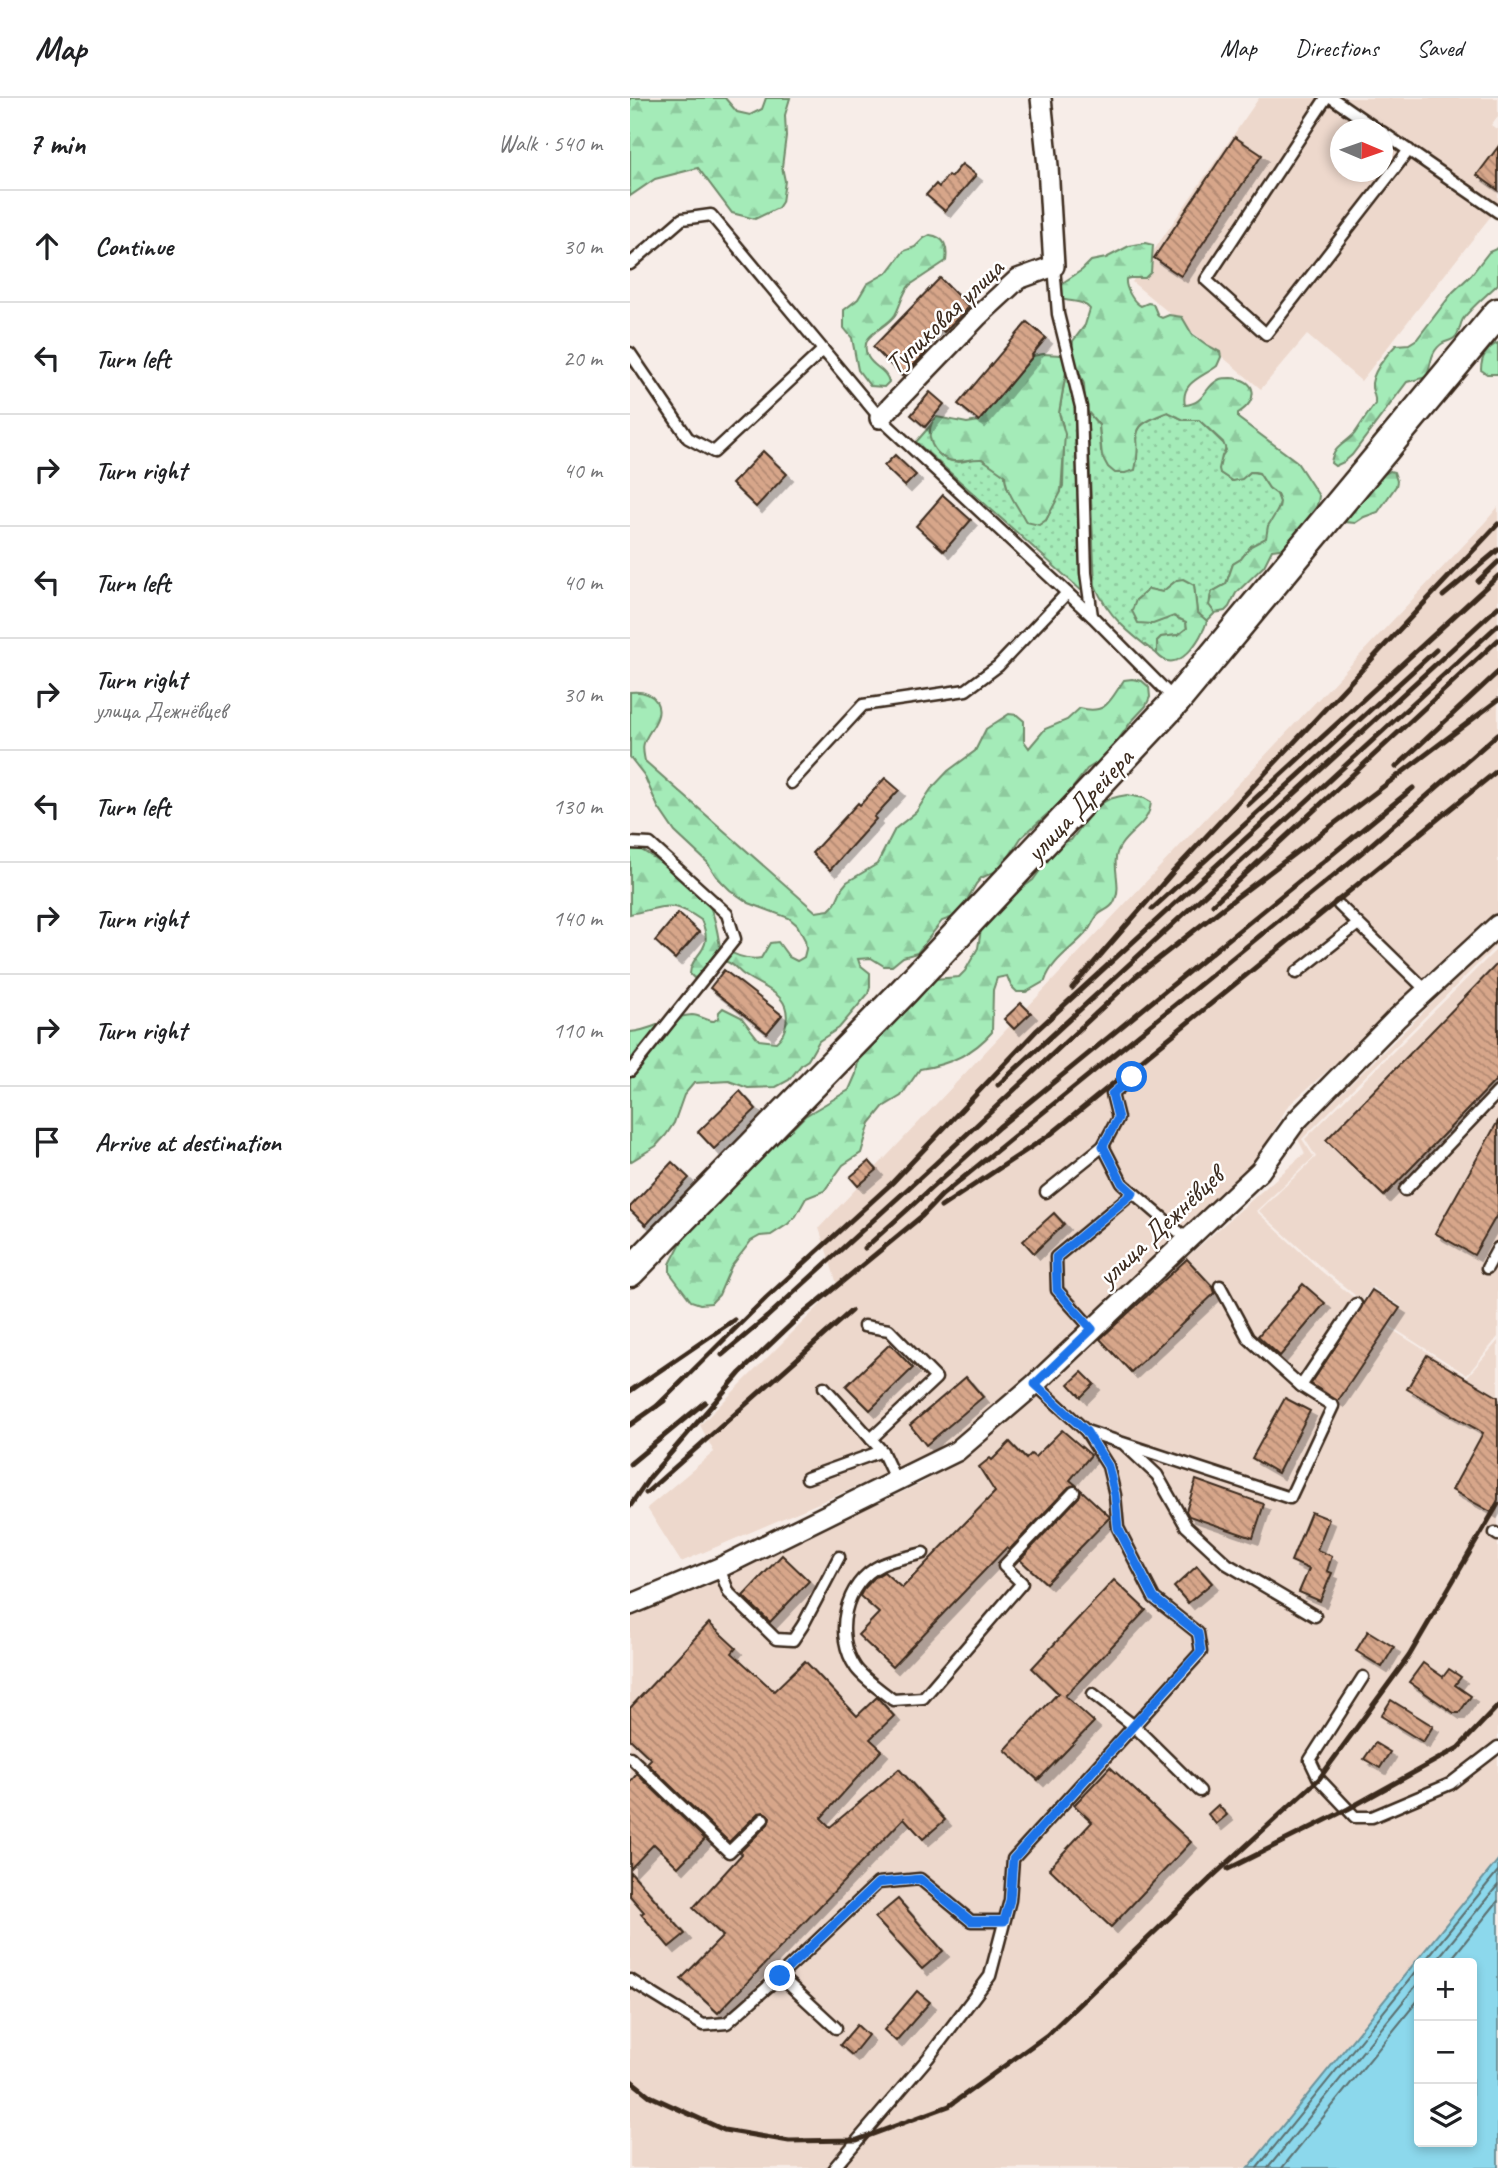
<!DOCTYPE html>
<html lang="en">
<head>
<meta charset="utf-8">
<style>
  :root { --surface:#fff; --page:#f6f6f6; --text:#202124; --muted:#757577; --line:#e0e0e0 }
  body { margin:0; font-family:Caveat,sans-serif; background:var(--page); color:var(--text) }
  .controls { position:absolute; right:21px; bottom:21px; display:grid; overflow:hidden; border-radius:7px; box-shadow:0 4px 10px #0003 }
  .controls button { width:63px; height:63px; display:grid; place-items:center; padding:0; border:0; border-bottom:2px solid var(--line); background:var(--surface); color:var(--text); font:35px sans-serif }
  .compass { position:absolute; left:700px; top:21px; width:63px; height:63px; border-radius:50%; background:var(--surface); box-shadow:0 4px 10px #0003; rotate:92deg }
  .stop { position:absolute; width:21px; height:21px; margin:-16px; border:5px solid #1a73e8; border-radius:50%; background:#fff }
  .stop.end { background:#1a73e8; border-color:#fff; box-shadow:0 2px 7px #0008 }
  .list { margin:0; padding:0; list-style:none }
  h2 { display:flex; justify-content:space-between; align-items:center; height:91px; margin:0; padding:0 28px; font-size:30px }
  h2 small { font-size:23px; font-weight:400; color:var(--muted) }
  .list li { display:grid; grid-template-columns:46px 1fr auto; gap:21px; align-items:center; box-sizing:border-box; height:112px; padding:0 28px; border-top:2px solid var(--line) }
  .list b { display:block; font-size:26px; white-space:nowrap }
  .list p { margin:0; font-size:23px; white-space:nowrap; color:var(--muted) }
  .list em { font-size:23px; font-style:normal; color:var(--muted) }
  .icon { flex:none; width:38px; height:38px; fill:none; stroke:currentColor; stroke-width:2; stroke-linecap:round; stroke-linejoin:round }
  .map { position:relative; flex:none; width:868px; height:2070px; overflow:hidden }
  header { display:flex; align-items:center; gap:42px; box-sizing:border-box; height:98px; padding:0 35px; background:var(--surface); border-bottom:2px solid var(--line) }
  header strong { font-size:33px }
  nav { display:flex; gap:38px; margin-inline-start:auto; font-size:24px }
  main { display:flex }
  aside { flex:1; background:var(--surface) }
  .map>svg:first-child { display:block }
</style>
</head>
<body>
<header>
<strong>Map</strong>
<nav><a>Map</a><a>Directions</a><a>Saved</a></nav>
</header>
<main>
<aside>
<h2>7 min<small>Walk · 540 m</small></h2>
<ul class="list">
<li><svg class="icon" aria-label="ahead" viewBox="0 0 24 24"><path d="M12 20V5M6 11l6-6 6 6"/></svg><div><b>Continue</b></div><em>30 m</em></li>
<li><svg class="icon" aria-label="left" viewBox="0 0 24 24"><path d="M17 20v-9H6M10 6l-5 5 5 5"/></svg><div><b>Turn left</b></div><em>20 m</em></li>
<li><svg class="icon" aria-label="right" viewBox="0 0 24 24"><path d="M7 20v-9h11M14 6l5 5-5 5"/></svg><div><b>Turn right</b></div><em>40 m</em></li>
<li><svg class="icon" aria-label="left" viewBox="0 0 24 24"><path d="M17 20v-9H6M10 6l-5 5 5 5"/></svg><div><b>Turn left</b></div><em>40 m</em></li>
<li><svg class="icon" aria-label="right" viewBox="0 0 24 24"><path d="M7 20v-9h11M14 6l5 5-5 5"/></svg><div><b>Turn right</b><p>улица Дежнёвцев</p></div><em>30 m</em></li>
<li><svg class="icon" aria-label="left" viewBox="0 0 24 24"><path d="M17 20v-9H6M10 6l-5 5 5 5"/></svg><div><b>Turn left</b></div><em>130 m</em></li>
<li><svg class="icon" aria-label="right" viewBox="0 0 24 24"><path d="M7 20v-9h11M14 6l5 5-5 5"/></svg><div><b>Turn right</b></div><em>140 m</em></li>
<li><svg class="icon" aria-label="right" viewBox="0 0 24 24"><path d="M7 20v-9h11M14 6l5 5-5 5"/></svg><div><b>Turn right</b></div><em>110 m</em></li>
<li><svg class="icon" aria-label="arrive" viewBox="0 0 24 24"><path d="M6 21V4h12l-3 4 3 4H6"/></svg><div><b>Arrive at destination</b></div></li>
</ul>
</aside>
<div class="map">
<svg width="868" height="2070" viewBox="0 0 868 2070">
  <defs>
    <pattern id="grass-dots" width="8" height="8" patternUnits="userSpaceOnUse" patternTransform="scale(1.75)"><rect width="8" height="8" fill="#a4ebb8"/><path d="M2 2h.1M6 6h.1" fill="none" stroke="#8eca9e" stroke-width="1.8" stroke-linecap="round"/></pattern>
    <pattern id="forest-firs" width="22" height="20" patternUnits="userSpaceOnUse" patternTransform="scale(1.75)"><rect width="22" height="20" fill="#a4ebb8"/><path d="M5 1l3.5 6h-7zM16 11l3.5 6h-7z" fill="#8eca9e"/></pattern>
    <pattern id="building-back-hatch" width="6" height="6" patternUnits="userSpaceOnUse" patternTransform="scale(1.75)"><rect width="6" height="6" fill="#d7a68a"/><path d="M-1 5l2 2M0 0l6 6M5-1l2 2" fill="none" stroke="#b08770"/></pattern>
    <filter id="shadow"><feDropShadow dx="6" dy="6" stdDeviation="0" flood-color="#0004"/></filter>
  </defs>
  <rect width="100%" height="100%" fill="#f7ede8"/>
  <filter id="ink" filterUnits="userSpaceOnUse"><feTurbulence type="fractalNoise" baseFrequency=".0143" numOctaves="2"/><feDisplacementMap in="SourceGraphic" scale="14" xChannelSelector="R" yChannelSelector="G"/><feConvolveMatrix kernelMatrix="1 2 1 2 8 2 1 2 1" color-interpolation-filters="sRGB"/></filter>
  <g filter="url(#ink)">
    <g fill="#edd8cc" fill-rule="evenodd">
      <path d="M629,0H868V18L861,27L868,32V109L731,283L677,237L631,291L502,184ZM710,32H752V74H710Z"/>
      <polygon points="868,409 868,819 657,1009 624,1069 324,1347 51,1464 17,1410 84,1354 70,1327 208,1189 189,1130 849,431"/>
      <polygon points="868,840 868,846 672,1041 684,1059 626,1113 691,1173 732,1206 742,1192 770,1210 758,1229 837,1279 868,1243 868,1762 618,2070 0,2070 0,1519 292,1385 327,1362 675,1055 667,1039"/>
      <polygon points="868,850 868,1239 837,1277 760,1228 772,1209 742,1189 732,1203 693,1171 629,1113 686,1059 675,1041"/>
    </g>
    <g fill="url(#grass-dots)" stroke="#708a6b" stroke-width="2">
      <path d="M437,268L446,310L445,338L454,495L286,344L300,328C300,346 308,364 329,364C336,364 343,359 351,361C361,363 367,371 375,377C376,403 396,411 416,422L433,388L434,350L433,328L429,315Z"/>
      <path d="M457,313L469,327L471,353L495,375L506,367C507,330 501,328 538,314L554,322H569L596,348L590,375L602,383L616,378L620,374L629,375L639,390L647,396L650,404L646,418L638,428L637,440L621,448L611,461L603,466L596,486L582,494C578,502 579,508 585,515L577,523L567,515L564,487L547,482L532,494L519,491L506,502L536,520L544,518L556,524L557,530L548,537L531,539L527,543V556C501,537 477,518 465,487Z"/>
    </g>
    <g fill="url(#forest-firs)" stroke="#708a6b" stroke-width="2">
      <polygon points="0,0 95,0 107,14 120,17 132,11 136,0 160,0 155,17 156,38 152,69 155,83 152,104 148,110 125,121 102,115 68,70 25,81 0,98"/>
      <path d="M300,137C315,139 318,149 316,163L280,187C272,195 271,207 265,217C255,232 227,236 238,259C244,270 256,271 259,284L254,289L240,288L228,272L222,240L214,230V212L228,201L237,186L258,174L274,153L285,149L294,140Z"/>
      <path d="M515,145L523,147L521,174L515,180H500L496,181C495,190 503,204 511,208L518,205L523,206L528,218L532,220L539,217L552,219L562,236L577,247L590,254L591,259L587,268C573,279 550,284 555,307C576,305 574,288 590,281C593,280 597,280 601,280C628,281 629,303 608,315V320L666,363L689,398C687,418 669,434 657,450L642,452L634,468L606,495L599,509L595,513L585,515L579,507L582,494L596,486L603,466L611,461L621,448L636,440L638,428L649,410L650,404L647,396L639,390L629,375L625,374H620L612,381L602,383L590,375L589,371L592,358L596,352L593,344L569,322H554L538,314C490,332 515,334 505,372L495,375H485L478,369L472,358L469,327L457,313L455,304L454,286L442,256L443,243L455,227L460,211C452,201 440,205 429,200L430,191L434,184L452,172L461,163L476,160L499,148Z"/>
      <path d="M868,150V186C856,198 843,207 833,221C830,226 830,232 827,237C823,243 819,242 813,245C800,253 801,267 797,279L777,284L722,357L714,364L705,368L701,365C703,348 716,346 725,335C732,325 738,315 745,306C746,299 744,297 742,290C740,276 757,256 766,247L779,246L787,241L823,194L841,177L859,154Z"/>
      <path d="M868,245V276H857L851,272C851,260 857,249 868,245Z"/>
      <path d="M413,256L431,257L435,262L437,268L429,315L435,336L431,394L416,422L409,427L396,424C388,408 376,395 375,377L352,361C336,360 321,369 308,355C304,351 301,346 300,340C299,331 300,324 307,319L337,325L349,323L403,258Z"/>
      <polygon points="760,373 764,374 767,383 766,388 748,414 734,419 725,425 715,424 716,420 748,379"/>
      <path d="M553,481L564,487L567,514L577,523C572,540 547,580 527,556V543L531,539L548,537L557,530L556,524L544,518L523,526L508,525L502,513L506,502L519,491L532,494L547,482Z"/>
      <path d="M502,581L512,583L519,589L520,599L516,608L501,624L475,660L457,671L435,700L391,740L371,771L351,780L346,786L331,813L326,818L312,823L287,855L273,859L262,868H254L241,860L228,861L230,867L240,875V889L238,896L209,930L189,943L178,962L172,966L159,982L146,989L118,990L99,983L64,985L54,997L44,1025L36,1037L26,1048L0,1064V934C22,933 40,918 62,917C70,917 76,923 84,923L88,920L89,914L93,910L111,919L129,942L146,944C152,939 155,934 156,926C162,895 134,891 114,877C108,873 104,866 97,864C86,861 74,877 64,880L60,876C61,854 86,854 71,822C40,800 33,810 0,816V744C25,763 68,781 81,811C86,823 88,837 90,849C102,856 118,863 131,860L140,845L148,844L159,859L167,863L174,859L176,851L175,842L167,827L159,820L119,805L100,792L86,778L77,764L45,734L28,709L14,677L0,659V594C10,593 20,594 26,603C35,619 18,632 14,645C12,651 14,657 15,663L186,814L199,812L205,806L212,790L217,784L247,766L265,731L286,714L301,691L318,673L345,653L356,631L379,616L387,617L394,623V643L399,650L415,631L437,622L450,610C477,617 480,602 494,582Z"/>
      <path d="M497,697L514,700L521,704C519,726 502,731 491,747C478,765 494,786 484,804C481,811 473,812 468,817C463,822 461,830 456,835C443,850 421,863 415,883L396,894H387L381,888L377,878L367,880L363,892L362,934C343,956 318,967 290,971L271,998L253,1009L240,1025L231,1055L213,1067L194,1093L176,1100L166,1118L158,1126L141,1137L130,1138L121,1143L101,1169L89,1197L81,1205L70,1206L61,1203L40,1175V1166L56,1135L154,1033L162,1031L175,1018L219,992L226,976L230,949L304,881L329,879L335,873L348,850L352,826L376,802L403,782L427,749L434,744L441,742C460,719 463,701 497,697Z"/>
    </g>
    <path fill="#8cd8ec" stroke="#6c929a" stroke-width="2" fill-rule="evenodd" d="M868,1762V2070H618L620,2068ZM789,1865H842V2044H789Z"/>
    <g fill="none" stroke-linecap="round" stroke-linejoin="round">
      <g stroke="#5b7070" stroke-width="2">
        <polyline points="793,1865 868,1773"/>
        <polyline points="804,1865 868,1787"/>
        <polyline points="818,1865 868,1803"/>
        <polyline points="627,2070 789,1870"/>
        <polyline points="638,2070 789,1884"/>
        <polyline points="652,2070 789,1901"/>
      </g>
    </g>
    <g fill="url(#building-back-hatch)" stroke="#3b2a1e" stroke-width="2" filter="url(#shadow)">
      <polygon points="605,39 632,57 551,178 524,160"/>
      <polygon points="868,49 868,92 847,77"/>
      <polygon points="332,66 346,77 315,113 296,97 306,86 309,89 318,77 321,79"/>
      <polygon points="310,180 339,209 314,234 308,228 288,248 296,255 272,278 243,249"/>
      <polygon points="397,224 416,240 402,257 403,258 349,323 328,306"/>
      <polygon points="300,294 314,306 295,329 281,317"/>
      <polygon points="133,353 157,376 126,409 102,386"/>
      <polygon points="265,357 286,377 275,388 254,368"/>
      <polygon points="313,397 341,422 314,453 286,428"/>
      <polygon points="255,680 269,692 244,719 246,721 200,772 182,755 228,705 230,707"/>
      <polygon points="48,815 69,834 45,861 25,843"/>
      <polygon points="868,865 868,980 754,1098 696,1042"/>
      <polygon points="94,872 152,917 137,935 80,890"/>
      <polygon points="391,905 401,915 384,931 374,921"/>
      <polygon points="110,993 126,1011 84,1051 68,1034"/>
      <polygon points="868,1023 868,1115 844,1157 805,1135"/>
      <polygon points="239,1063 247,1072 228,1088 220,1079"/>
      <polygon points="42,1064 59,1080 16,1127 0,1112 0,1109"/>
      <polygon points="424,1115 434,1126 404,1155 393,1143"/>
      <polygon points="557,1161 583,1189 585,1195 501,1274 470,1241"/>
      <polygon points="673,1186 695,1205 650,1258 628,1238"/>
      <polygon points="742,1192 770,1210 708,1303 681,1286"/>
      <polygon points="260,1246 283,1270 240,1312 216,1288"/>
      <polygon points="797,1257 868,1299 868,1402 861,1414 822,1392 853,1335 777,1291"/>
      <polygon points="452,1274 464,1286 451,1299 439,1286"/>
      <polygon points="336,1279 353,1299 296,1347 280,1327"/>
      <polygon points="655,1300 680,1313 648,1375 622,1360"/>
      <polygon points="432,1332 461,1357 440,1382 446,1387 439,1389 379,1452 376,1450 262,1569 228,1537 249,1515 230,1498 233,1492 244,1480 254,1474 272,1490 365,1394 349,1369 360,1360 362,1362 380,1344 396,1361 401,1356 405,1359"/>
      <polygon points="566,1382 634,1406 623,1440 559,1418 556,1413"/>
      <polygon points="451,1392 480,1419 416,1485 390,1462 449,1399"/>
      <polygon points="681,1414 699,1421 687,1452 702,1458 697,1473 702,1475 690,1503 669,1494 679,1471 661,1463"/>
      <polygon points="152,1457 179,1483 140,1524 113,1498"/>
      <polygon points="567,1468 582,1485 558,1505 544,1489"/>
      <polygon points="484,1482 516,1512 435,1598 464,1624 408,1682 375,1652 428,1595 402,1570"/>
      <polygon points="79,1525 106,1550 102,1555 144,1593 175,1563 227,1618 247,1599 264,1618 240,1641 252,1652 191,1720 200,1729 269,1671 315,1722 293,1741 274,1720 88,1915 51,1881 93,1838 63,1810 112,1756 110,1754 138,1726 140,1719 134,1714 128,1715 99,1744 17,1665 21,1661 0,1641 0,1610"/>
      <polygon points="738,1533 764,1549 752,1569 726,1553"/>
      <polygon points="793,1565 813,1579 819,1571 831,1579 825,1587 841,1598 829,1615 824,1615 779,1584"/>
      <polygon points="761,1602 803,1628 793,1644 751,1618"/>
      <polygon points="745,1645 760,1654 750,1670 734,1661"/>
      <polygon points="480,1669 561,1744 481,1829 419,1770 462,1724 444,1707"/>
      <polygon points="7,1676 75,1741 48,1769 24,1746 0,1771 0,1684"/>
      <polygon points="588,1707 597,1717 586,1726 578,1716"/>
      <polygon points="0,1773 55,1836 39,1849 11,1816 14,1814 0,1798"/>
      <polygon points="268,1801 313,1853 292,1871 245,1820"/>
      <polygon points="287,1893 300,1904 266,1943 254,1932"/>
      <polygon points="227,1927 238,1937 222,1957 210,1947"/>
    </g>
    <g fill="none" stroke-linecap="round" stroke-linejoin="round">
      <g stroke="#3b2a1e" stroke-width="15">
        <g id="service">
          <polyline points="696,0 576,182 636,236 779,52"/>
          <polyline points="702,0 748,32"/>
          <polyline points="752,34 868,114"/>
          <polyline points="0,166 52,121 81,117 250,320 462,518 543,600"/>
          <polyline points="424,168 428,216 451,309 456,475 462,518"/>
          <polyline points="0,255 58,340 84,354 193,252"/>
          <polyline points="161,685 233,607 336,592 368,568 437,495"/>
          <polyline points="0,745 20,746 97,816 105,841 0,973"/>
          <polyline points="709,807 797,893"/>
          <polyline points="666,875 728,826"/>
          <polyline points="473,1048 492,1085 557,1141"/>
          <polyline points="775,1092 868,994"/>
          <polyline points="416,1094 473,1048 488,1020 482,996 502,979"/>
          <polyline points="857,1170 868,1150"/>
          <polyline points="590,1188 618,1240 671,1288"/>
          <polyline points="234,1228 259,1232 306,1280 241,1341"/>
          <polyline points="462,1231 427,1192 426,1159 503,1095"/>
          <polyline points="405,1286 456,1333 660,1400 703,1308 671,1288 726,1206"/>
          <polyline points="194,1289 252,1353 266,1383"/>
          <polyline points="495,1347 527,1377 556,1428 597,1466 685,1518"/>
          <polyline points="177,1380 252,1353"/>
          <polyline points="865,1435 868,1437"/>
          <path d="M293,1455C280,1459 263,1461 251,1467C214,1485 203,1537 226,1570C235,1582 251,1592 263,1602L293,1600L392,1485L374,1468L444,1394"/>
          <polyline points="89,1470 99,1495 146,1541 163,1542 173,1527 209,1459"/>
          <polyline points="733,1579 680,1662 689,1681 725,1719 742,1719 820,1686 868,1649"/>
          <polyline points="463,1596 504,1628 570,1693"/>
          <polyline points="0,1659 99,1754 133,1721"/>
          <polyline points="0,1882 73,1927 97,1925 150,1878"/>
          <polyline points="206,1930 150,1878 248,1785 290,1781 341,1823 374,1823"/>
          <polyline points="204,2070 298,1960 360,1878 380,1802 383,1761 571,1554 568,1535 524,1500 488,1430 485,1397 478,1368 456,1333"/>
        </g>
      </g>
      <g stroke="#3b2a1e" stroke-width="24">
        <g id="minor">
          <polyline points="250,320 348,218 388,181 424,168 418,68 411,0"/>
          <polyline points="0,1507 89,1470 327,1353 405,1286 630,1073 666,1023 766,921 868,827"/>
        </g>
      </g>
      <g stroke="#3b2a1e" stroke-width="33">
        <polyline id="secondary" points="0,1174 273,894 546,603 868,215"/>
      </g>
      <use href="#service" stroke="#fff" stroke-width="10"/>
      <use href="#minor" stroke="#fff" stroke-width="19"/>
      <use href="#secondary" stroke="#fff" stroke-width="28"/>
      <g stroke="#3b2a1e" stroke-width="5">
        <polyline points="848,483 868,464"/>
        <polyline points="813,498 868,452"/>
        <polyline points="766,669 868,574"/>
        <polyline points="618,707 868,478"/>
        <polyline points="583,806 868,542"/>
        <polyline points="522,811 806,552"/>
        <polyline points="442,890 542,775 868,426"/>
        <polyline points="368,987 868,527"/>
        <polyline points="311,1109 421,1036 868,672"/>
        <polyline points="235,1150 369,1029 783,690"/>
        <polyline points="162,1225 292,1118 312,1097 736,751 868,636"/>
        <polyline points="92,1257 137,1219 305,1066 505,879 607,799 868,602"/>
        <polyline points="0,1293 104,1222"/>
        <polyline points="27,1308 136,1200 262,1085 407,932 868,509"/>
        <polyline points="0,1327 34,1303"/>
        <polyline points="0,1366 75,1304"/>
        <polyline points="16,1395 221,1213"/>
        <polyline points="0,1408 20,1379 110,1275 168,1220"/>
        <polyline points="598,1771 718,1711 828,1650 868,1608"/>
        <polyline points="0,1982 20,1998 94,2032 159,2043 227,2042 319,2008 417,1937 582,1779 689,1681 779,1558 868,1406"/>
      </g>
    </g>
  </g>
  <g fill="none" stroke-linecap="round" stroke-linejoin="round" filter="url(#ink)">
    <polyline stroke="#1a73e8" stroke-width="9" points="150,1878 248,1785 290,1781 341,1823 374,1823 380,1802 383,1761 571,1553 568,1535 524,1500 488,1430 485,1397 478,1368 456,1333 405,1286 462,1231 427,1192 426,1159 503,1095 492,1085 473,1048 488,1020 482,996 502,979"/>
  </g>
  <g text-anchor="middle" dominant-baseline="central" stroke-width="5" stroke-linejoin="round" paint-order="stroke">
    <g font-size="28" fill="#3b2a1e" stroke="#fff">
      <text transform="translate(314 218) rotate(-44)">Тупиковая улица</text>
      <text transform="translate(449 707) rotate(-47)">улица Дрейера</text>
      <text transform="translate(530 1128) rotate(-43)">улица Дежнёвцев</text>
    </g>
  </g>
</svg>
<div class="controls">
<button>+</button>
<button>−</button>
<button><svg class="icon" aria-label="layers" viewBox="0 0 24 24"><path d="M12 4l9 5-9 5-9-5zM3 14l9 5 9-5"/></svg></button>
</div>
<svg class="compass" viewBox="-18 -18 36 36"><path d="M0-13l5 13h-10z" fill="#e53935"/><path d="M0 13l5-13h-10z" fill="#757577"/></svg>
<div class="stop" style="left:502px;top:979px"></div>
<div class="stop end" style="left:150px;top:1878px"></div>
</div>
</main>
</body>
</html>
